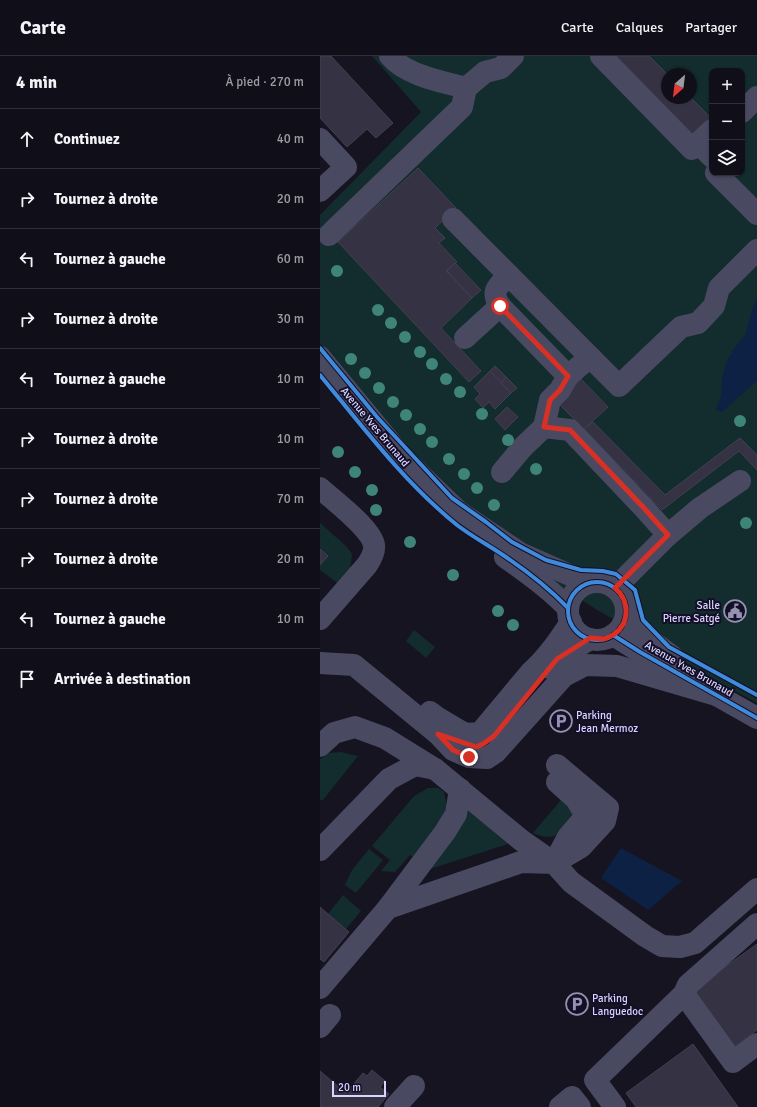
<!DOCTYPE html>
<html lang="fr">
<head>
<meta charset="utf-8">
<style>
  :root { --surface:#100f19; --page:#191822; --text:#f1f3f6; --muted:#9c9ca2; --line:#302f38 }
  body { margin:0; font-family:Signika,sans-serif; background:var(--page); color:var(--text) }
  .controls { position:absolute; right:12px; top:12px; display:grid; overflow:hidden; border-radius:8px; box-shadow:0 1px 3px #0004 }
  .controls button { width:36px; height:36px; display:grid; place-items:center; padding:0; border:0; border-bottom:1px solid var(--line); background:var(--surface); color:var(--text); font:20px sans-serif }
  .compass { position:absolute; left:341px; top:12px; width:36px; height:36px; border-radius:50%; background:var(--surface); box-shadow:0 1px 3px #0004; rotate:208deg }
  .scale { position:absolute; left:12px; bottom:10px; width:54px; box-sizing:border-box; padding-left:4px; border:2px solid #d9d4ff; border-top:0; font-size:11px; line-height:14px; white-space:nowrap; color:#d9d4ff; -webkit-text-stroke:3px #130f26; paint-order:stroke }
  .stop { position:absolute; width:12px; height:12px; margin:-9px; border:3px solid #d93025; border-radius:50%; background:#fff }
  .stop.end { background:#d93025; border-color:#fff; box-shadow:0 1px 4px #0008 }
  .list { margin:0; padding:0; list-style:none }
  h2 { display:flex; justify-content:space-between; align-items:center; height:52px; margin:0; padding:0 16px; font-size:17px }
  h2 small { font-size:13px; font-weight:400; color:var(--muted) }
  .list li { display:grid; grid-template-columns:26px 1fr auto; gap:12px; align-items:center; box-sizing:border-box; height:60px; padding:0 16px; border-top:1px solid var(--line) }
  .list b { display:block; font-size:15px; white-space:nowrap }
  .list em { font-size:13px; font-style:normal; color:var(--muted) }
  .icon { flex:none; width:22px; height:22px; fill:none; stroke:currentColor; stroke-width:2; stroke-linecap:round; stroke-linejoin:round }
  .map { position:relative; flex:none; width:437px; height:1051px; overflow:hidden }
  header { display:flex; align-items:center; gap:24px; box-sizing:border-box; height:56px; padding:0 20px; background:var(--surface); border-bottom:1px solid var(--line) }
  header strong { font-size:19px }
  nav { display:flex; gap:22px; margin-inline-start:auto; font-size:14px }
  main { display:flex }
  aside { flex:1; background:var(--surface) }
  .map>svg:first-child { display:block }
</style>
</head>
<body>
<header>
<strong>Carte</strong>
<nav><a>Carte</a><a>Calques</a><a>Partager</a></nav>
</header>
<main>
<aside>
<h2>4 min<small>À pied · 270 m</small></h2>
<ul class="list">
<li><svg class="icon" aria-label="ahead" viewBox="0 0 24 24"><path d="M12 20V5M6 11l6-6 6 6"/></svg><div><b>Continuez</b></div><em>40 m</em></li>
<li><svg class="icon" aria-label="right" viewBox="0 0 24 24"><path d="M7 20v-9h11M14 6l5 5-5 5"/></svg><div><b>Tournez à droite</b></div><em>20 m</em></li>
<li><svg class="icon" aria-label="left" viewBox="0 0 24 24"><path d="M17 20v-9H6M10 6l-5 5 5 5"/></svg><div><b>Tournez à gauche</b></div><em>60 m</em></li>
<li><svg class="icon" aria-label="right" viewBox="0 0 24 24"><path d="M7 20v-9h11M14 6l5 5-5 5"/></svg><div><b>Tournez à droite</b></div><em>30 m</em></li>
<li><svg class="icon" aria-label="left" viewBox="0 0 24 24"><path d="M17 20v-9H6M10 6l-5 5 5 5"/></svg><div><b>Tournez à gauche</b></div><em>10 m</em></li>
<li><svg class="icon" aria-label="right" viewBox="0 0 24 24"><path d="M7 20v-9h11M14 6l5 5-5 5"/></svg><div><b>Tournez à droite</b></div><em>10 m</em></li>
<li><svg class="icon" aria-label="right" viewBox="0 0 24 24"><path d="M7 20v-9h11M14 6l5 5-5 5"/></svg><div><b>Tournez à droite</b></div><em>70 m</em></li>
<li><svg class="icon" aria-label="right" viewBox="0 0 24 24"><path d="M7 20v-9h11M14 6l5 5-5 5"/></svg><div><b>Tournez à droite</b></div><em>20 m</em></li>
<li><svg class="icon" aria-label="left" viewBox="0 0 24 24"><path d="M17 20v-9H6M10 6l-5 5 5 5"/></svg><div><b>Tournez à gauche</b></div><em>10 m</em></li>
<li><svg class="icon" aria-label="arrive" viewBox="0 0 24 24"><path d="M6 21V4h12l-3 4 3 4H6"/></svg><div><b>Arrivée à destination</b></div></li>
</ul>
</aside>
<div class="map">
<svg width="437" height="1051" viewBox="0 0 437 1051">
  <rect width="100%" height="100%" fill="#161421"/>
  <g fill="#132c2d" fill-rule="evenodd">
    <path d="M52,0H437V647L379,616L346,596L329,583L277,554L184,494L0,310V159L101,56ZM392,15H422V117H392ZM347,18H371V42H347Z"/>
    <polygon points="0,467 26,490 32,498 30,515 20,529 0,514"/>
    <polygon points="94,574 115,591 106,602 86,585"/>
    <polygon points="21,696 38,700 2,745 0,743 0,703 9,697"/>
    <polygon points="108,732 118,732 124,736 127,750 121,766 93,801 90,799 75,816 61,815 70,804 52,790 94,740"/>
    <path d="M241,744L254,755L251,772C235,780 231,785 213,777Z"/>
    <polygon points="145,751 188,788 110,813"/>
    <polygon points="49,793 63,804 36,837 25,829 32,814"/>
    <polygon points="23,839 41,855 26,873 8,858"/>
  </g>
  <g fill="#0d2144">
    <polygon points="437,242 437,325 402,356 396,354 401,340 402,322 407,305 415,291 425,279 434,248"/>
    <polygon points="301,792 362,825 328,854 281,822"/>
  </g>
  <g fill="#343243" stroke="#433f54">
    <polygon points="0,0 11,0 73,67 56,82 47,73 27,91 0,62"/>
    <polygon points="292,0 329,0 347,18 347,42 371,42 392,63 373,82"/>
    <polygon points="98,112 136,152 115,172 125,182 119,187 137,206 126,215 152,242 121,272 161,315 149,326 18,186"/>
    <polygon points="135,207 161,234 152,242 127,215"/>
    <polygon points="175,310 186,321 181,327 170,315"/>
    <polygon points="170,315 191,337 175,353 169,346 163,352 155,343 160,338 154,331"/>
    <polygon points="186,321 197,332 191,337 181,327"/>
    <polygon points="260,322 288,351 264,373 236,345"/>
    <polygon points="187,351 198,361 185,374 175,363"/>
    <polygon points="273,366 345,439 420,382 437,399 437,414 419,395 342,454 264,373"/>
    <polygon points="0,493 8,500 0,509"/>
    <polygon points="0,851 29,876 4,906 0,903"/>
    <polygon points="437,888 437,974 410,994 369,937"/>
    <polygon points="373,988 418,1051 316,1051 306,1037"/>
    <polygon points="52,1014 65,1025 60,1031 69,1038 58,1051 0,1051 0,1015 26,1037 43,1017 47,1020"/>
  </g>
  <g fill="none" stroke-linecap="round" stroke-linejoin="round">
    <g stroke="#4a4962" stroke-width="22">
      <path d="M70,0C85,19 123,26 146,32L165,16L181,12L193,0"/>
      <polyline points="281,0 372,93 392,74"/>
      <polyline points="422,56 437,41"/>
      <polyline points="0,83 26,111 0,135"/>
      <polyline points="392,87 385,94 392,101"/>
      <polyline points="396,117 437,158"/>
      <path d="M133,163L270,301L248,320L180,250C170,235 178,230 189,219"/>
      <polyline points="9,179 142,51 146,32"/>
      <polyline points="145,282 180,250"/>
      <polyline points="0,301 84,403 139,456 200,497 268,527"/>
      <polyline points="270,301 299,330 361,271 378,267 394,250 399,232 437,194"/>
      <polyline points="224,371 230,344 240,334 248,320"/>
      <polyline points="182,416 203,391 224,371 250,374 323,451 348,479"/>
      <path d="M0,432C13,444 51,472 54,489C55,496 51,503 47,509L0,563"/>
      <path d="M185,501C207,517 229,532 248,552"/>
      <circle cx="277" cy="555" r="29"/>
      <polyline points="295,532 348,479 380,452 420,425"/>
      <polyline points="306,559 329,583 352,600"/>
      <polyline points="293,579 320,596 437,662"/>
      <polyline points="0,607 34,609 118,678 133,694 149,701 167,702 176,696 244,620 265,609 297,610 396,639"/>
      <polyline points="230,612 237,603 270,583"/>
      <path d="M110,656L118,662L145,678L160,677L211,616C227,602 239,584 251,566"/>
      <polyline points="0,690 14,677 35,671 65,682 115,713 201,784 234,807"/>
      <polyline points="0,794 69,723 95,709 115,713"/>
      <polyline points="234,807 261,791 285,765 288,752 237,709"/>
      <polyline points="234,807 248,781 266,760 256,743 237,726"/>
      <polyline points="68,852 125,776 136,758 140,733"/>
      <polyline points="0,932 68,852 201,806 234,807 251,826 325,880 342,890 360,891 375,887 437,833"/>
      <polyline points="364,938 368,929 437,868"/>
      <polyline points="0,971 10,959"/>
      <polyline points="75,1051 94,1030"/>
      <polyline points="240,1051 252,1041 260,1051"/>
      <polyline points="295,1051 275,1024 364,938 413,1006 437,988"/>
    </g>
    <g stroke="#130f26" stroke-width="6">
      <g id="cycleway">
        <polyline points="0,292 57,361 132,442 166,466 192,486 226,504 261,514 283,515 296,518 315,534 323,564 349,591 437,639"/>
        <path d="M0,319C43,371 84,426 137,469C150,479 166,488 180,497C204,513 228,531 248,552"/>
        <circle cx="277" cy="555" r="29"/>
        <polyline points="293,579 320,596 437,662"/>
      </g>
    </g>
    <use href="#cycleway" stroke="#408adc" stroke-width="4"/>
  </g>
  <g fill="#3e8478">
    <circle cx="17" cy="215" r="6"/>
    <circle cx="58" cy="254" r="6"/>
    <circle cx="71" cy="267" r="6"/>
    <circle cx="85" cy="281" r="6"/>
    <circle cx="100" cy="296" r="6"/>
    <circle cx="31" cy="303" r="6"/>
    <circle cx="112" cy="308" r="6"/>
    <circle cx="45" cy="317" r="6"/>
    <circle cx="126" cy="323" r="6"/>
    <circle cx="59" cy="332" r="6"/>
    <circle cx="140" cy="336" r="6"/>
    <circle cx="73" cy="346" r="6"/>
    <circle cx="162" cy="358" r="6"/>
    <circle cx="86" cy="359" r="6"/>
    <circle cx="420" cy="365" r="6"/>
    <circle cx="100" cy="373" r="6"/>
    <circle cx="188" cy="384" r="6"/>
    <circle cx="112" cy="386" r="6"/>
    <circle cx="18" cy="396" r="6"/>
    <circle cx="129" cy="403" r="6"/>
    <circle cx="216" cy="413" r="6"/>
    <circle cx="35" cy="416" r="6"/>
    <circle cx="144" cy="418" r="6"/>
    <circle cx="157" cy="432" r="6"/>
    <circle cx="52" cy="434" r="6"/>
    <circle cx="174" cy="449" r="6"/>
    <circle cx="56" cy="454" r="6"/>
    <circle cx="426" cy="467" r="6"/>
    <circle cx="90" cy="486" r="6"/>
    <circle cx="133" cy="519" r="6"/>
    <circle cx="178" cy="555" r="6"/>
    <circle cx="193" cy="569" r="6"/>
  </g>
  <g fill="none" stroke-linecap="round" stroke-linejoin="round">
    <polyline stroke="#d93025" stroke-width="5" points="149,701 133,694 118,678 156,691 163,688 174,680 237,603 270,582 284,583 293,579 299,574 304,567 306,559 306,552 304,544 300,537 295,532 348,479 323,451 250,374 224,371 230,344 240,334 248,320 180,250"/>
  </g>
  <defs>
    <g id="civic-ring" transform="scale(1.15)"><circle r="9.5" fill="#130f26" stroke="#9591b1" stroke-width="1.5"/><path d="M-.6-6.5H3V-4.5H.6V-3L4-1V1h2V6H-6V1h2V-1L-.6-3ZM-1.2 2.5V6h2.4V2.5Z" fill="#9591b1"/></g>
    <g id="parking-ring" transform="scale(1.15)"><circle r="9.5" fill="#130f26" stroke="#9591b1" stroke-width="1.5"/><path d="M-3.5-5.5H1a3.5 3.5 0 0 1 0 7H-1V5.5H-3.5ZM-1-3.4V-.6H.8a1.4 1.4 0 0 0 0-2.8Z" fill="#9591b1"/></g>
  </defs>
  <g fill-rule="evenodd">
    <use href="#civic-ring" x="415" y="555"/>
    <use href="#parking-ring" x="241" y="665"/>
    <use href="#parking-ring" x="257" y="948"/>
  </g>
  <g text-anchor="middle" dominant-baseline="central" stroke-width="4" stroke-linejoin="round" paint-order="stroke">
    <g font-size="11" fill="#d9d4ff" stroke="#130f26">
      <text transform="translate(55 371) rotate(50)">Avenue Yves Brunaud</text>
      <text transform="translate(369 613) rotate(30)">Avenue Yves Brunaud</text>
    </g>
    <g font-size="11" fill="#d9d4ff" stroke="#130f26" text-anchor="start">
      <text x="400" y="549" text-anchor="end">Salle<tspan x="400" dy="13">Pierre Satgé</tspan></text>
      <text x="256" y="659">Parking<tspan x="256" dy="13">Jean Mermoz</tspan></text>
      <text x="272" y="942">Parking<tspan x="272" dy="13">Languedoc</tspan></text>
    </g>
  </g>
</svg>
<div class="controls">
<button>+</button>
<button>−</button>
<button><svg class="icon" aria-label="layers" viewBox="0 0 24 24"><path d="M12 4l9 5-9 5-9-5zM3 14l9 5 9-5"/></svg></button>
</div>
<svg class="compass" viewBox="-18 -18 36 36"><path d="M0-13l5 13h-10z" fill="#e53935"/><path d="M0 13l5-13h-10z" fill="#9c9ca2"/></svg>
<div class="scale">20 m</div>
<div class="stop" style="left:180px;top:250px"></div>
<div class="stop end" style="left:149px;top:701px"></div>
</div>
</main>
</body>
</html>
